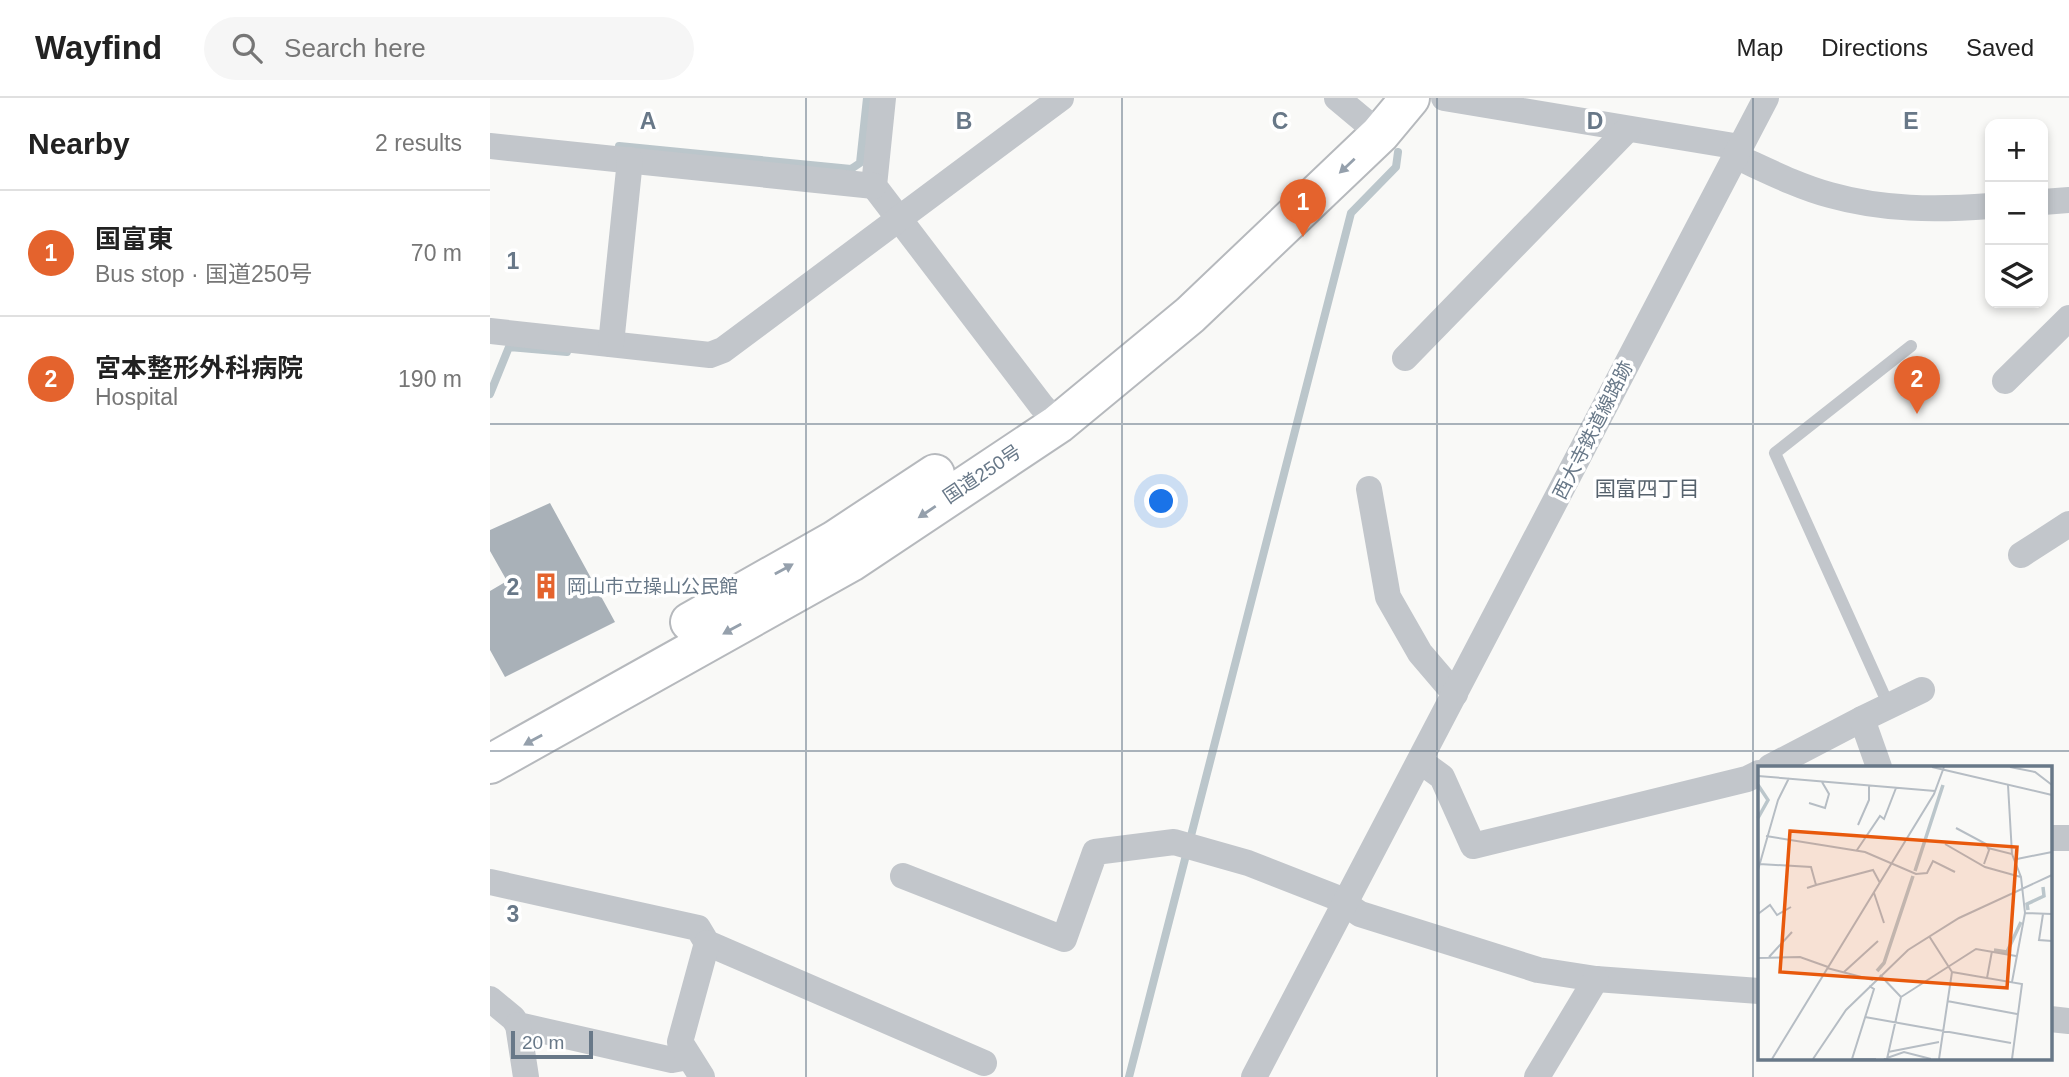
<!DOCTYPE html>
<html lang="en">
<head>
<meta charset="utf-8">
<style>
  :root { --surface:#fff; --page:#f6f6f6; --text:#222; --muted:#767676; --line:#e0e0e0; --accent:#e4632d }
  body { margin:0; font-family:Helvetica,"Noto Sans JP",sans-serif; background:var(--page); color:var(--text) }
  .controls { position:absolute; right:21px; top:21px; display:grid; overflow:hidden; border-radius:14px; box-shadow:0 4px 10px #0003 }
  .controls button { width:63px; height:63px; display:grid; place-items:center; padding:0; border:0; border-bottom:2px solid var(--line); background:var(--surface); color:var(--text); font:35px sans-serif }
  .scale { position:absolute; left:21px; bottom:18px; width:82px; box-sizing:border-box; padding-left:7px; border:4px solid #687888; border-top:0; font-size:19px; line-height:24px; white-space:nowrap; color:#687888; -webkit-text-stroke:5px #fff; paint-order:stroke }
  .you { position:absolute; left:672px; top:404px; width:24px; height:24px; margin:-18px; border:5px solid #fff; border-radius:50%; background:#1a73e8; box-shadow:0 0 0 10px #1a73e833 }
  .badge { display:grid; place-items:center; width:46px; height:46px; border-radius:50%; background:var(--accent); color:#fff; font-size:23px; font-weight:700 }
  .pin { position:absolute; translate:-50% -58px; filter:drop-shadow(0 2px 4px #0008) }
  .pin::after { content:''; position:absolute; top:37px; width:24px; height:21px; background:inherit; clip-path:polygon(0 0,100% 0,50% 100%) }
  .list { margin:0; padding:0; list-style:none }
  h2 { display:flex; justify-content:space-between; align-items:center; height:91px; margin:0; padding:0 28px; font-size:30px }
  h2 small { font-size:23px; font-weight:400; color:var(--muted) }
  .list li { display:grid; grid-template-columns:46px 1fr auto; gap:21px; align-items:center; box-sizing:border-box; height:126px; padding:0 28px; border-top:2px solid var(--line) }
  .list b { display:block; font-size:26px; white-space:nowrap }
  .list p { margin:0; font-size:23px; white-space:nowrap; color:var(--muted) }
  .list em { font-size:23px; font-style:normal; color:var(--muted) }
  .icon { flex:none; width:38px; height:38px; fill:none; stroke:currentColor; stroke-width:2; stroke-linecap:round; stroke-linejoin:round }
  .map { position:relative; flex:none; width:1579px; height:979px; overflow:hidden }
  header { display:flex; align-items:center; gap:42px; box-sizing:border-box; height:98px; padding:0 35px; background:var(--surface); border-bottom:2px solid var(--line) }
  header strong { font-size:33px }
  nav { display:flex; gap:38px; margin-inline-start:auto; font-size:24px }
  .search { width:490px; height:63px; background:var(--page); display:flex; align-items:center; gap:18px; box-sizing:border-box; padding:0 24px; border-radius:38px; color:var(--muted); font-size:26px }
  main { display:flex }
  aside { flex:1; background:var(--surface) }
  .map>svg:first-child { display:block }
</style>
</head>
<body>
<header>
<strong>Wayfind</strong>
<div class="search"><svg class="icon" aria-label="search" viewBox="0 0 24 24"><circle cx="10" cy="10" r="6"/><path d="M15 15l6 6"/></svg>Search here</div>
<nav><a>Map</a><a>Directions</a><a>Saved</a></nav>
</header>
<main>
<aside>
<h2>Nearby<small>2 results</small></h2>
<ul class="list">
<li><span class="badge">1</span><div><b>国富東</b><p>Bus stop · 国道250号</p></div><em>70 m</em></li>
<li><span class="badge">2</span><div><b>宮本整形外科病院</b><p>Hospital</p></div><em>190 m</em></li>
</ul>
</aside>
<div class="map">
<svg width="1579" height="979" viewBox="0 0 1579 979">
  <rect width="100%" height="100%" fill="#f9f9f7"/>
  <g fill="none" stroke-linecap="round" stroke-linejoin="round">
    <g stroke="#bbc6cb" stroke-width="8">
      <polyline points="129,50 129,48 361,71 370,65 377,0"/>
      <polyline points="0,296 19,249 77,254"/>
      <polyline points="639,979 861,115 906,69 908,54"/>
    </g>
  </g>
  <polygon fill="#a9b1b8" points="60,405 125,524 15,579 0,552 0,493 17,483 0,453 0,432"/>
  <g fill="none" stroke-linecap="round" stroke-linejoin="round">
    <g stroke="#b6b9bd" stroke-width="42">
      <g id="trunk">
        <polyline points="200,524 345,442 445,376"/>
        <polyline points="0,666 361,464 568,326 700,217 890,36 920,0"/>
      </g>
    </g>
    <polyline stroke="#c2c6cb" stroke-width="12" points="1399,608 1285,355 1421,248"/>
    <g stroke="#c2c6cb" stroke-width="26">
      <polyline points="393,0 384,88 551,307 568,326"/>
      <polyline points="847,0 890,36"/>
      <polyline points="954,0 1250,49"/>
      <polyline points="0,48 384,88"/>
      <path d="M1245,58C1276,72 1307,88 1340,97C1393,112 1446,112 1500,108"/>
      <polyline points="1553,104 1579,102"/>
      <polyline points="0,233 220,257 233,252 571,0"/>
      <polyline points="121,246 140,62"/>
      <polyline points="915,260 1138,31"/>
      <polyline points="1515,283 1579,220"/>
      <polyline points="879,391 898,499 930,555 965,596"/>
      <polyline points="1531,457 1579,426"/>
      <polyline points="930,663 952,679 983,748 1257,681 1269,675"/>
      <polyline points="1280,669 1372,621"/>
      <polyline points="1389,669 1372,621 1432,592"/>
      <polyline points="1560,740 1579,740"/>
      <polyline points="413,778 574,841 605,754 684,744 758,765 845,799 870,816 1048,872 1106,881 1269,893"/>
      <polyline points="0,784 208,830 217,845 494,965"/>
      <polyline points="0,901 23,920 28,927 182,962 198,959"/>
      <polyline points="1560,921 1579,923"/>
      <polyline points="28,927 36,979"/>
      <polyline points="212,979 190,944 217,845"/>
      <polyline points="764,979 1276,0"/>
      <polyline points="1047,979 1106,881"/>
    </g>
    <use href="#trunk" stroke="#fff" stroke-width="38"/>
  </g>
  <defs><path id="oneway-solid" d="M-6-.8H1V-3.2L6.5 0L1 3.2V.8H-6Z" transform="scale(1.75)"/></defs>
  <g fill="#95a0ac">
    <use href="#oneway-solid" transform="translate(857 68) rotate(137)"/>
    <use href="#oneway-solid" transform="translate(437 414) rotate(146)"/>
    <use href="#oneway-solid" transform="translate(294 471) rotate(-29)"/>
    <use href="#oneway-solid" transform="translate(242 531) rotate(151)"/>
    <use href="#oneway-solid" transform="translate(43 642) rotate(151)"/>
  </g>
  <path fill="none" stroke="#687888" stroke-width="2" stroke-opacity="0.55" d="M316,0V979M632,0V979M947,0V979M1263,0V979M0,326H1579M0,653H1579"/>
  <defs>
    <g id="building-bare" transform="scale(2.1)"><path d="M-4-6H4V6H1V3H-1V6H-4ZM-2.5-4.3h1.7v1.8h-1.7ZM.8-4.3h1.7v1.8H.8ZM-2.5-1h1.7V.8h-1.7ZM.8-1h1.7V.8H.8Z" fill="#e4632d" stroke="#fff" stroke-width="2.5" paint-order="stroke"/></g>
  </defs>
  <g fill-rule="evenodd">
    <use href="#building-bare" x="56" y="488"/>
  </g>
  <g text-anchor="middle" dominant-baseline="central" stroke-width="7" stroke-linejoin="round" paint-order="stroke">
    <g font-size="19" fill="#687888" stroke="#fff">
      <text transform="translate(1103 332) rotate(-63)">西大寺鉄道線路跡</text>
      <text transform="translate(492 376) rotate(-34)">国道250号</text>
    </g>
    <g font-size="19" fill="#687888" stroke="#fff" text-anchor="start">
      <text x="77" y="488">岡山市立操山公民館</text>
    </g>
    <g font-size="21" fill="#56626d" stroke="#fff">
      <text x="1157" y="390">国富四丁目</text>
    </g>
  </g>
  <g transform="translate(1268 668)">
    <rect width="294" height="294" fill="#f9f9f7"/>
    <path fill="none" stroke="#bbc6cb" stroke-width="3.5" d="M0,19L10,34L0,52M157,105L185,19M270,144L269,138L286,130L285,121M236,184L249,186L263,156M119,205L126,197L155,110"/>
    <path fill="none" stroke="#b6bdc4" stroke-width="2" d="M174,1L294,29M252,1L277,6L294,19M0,10L177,25M250,19L254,88M51,37L67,42L71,28L64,16M100,59L111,34V20M198,62L228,78L231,84L226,98M8,70L107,86L158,108L169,107L175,95L197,106M187,78L227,101L263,111L267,147L254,216M230,82L254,88L263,111M99,84L122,50L126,53L138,22M259,93L294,86M1,98L53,101L58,119L49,122M0,104L20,34L31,12M58,119L115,104L122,117M116,127L126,157M267,147L294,148M0,148L12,139L19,149L33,141M285,148L281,174L294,175M171,170L194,206L181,293M11,191L34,166M0,192L42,191L70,201M69,202L115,214M86,206L120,175M194,206L264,218L254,293M122,209L143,231M229,212L234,185M189,235L259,248M107,251L253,277M130,286L181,276M14,293L176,28L186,1M55,293L88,244L150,184L201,152L294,109M94,293L116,223L111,220M95,293H118M126,293L146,286L173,293M129,293L143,231L218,183L258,190"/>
    <path fill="#e8590c" fill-opacity="0.15" stroke="#e8590c" stroke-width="3.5" d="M32,65L259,81L249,222L22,206Z"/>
    <rect width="294" height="294" fill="none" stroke="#687888" stroke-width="3.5"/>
  </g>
  <g font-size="23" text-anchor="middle" font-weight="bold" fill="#687888" stroke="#fff" stroke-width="7" stroke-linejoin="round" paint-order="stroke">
    <text x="158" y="31">A</text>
    <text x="474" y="31">B</text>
    <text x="790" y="31">C</text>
    <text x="1105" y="31">D</text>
    <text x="1421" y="31">E</text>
    <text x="23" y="171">1</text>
    <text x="23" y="497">2</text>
    <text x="23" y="824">3</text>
  </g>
</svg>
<div class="controls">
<button>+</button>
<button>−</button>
<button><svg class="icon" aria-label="layers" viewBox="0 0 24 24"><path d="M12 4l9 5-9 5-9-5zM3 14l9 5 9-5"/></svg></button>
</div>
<div class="scale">20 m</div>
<div class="you"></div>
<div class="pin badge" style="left:813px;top:139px">1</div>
<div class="pin badge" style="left:1427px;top:316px">2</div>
</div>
</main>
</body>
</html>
